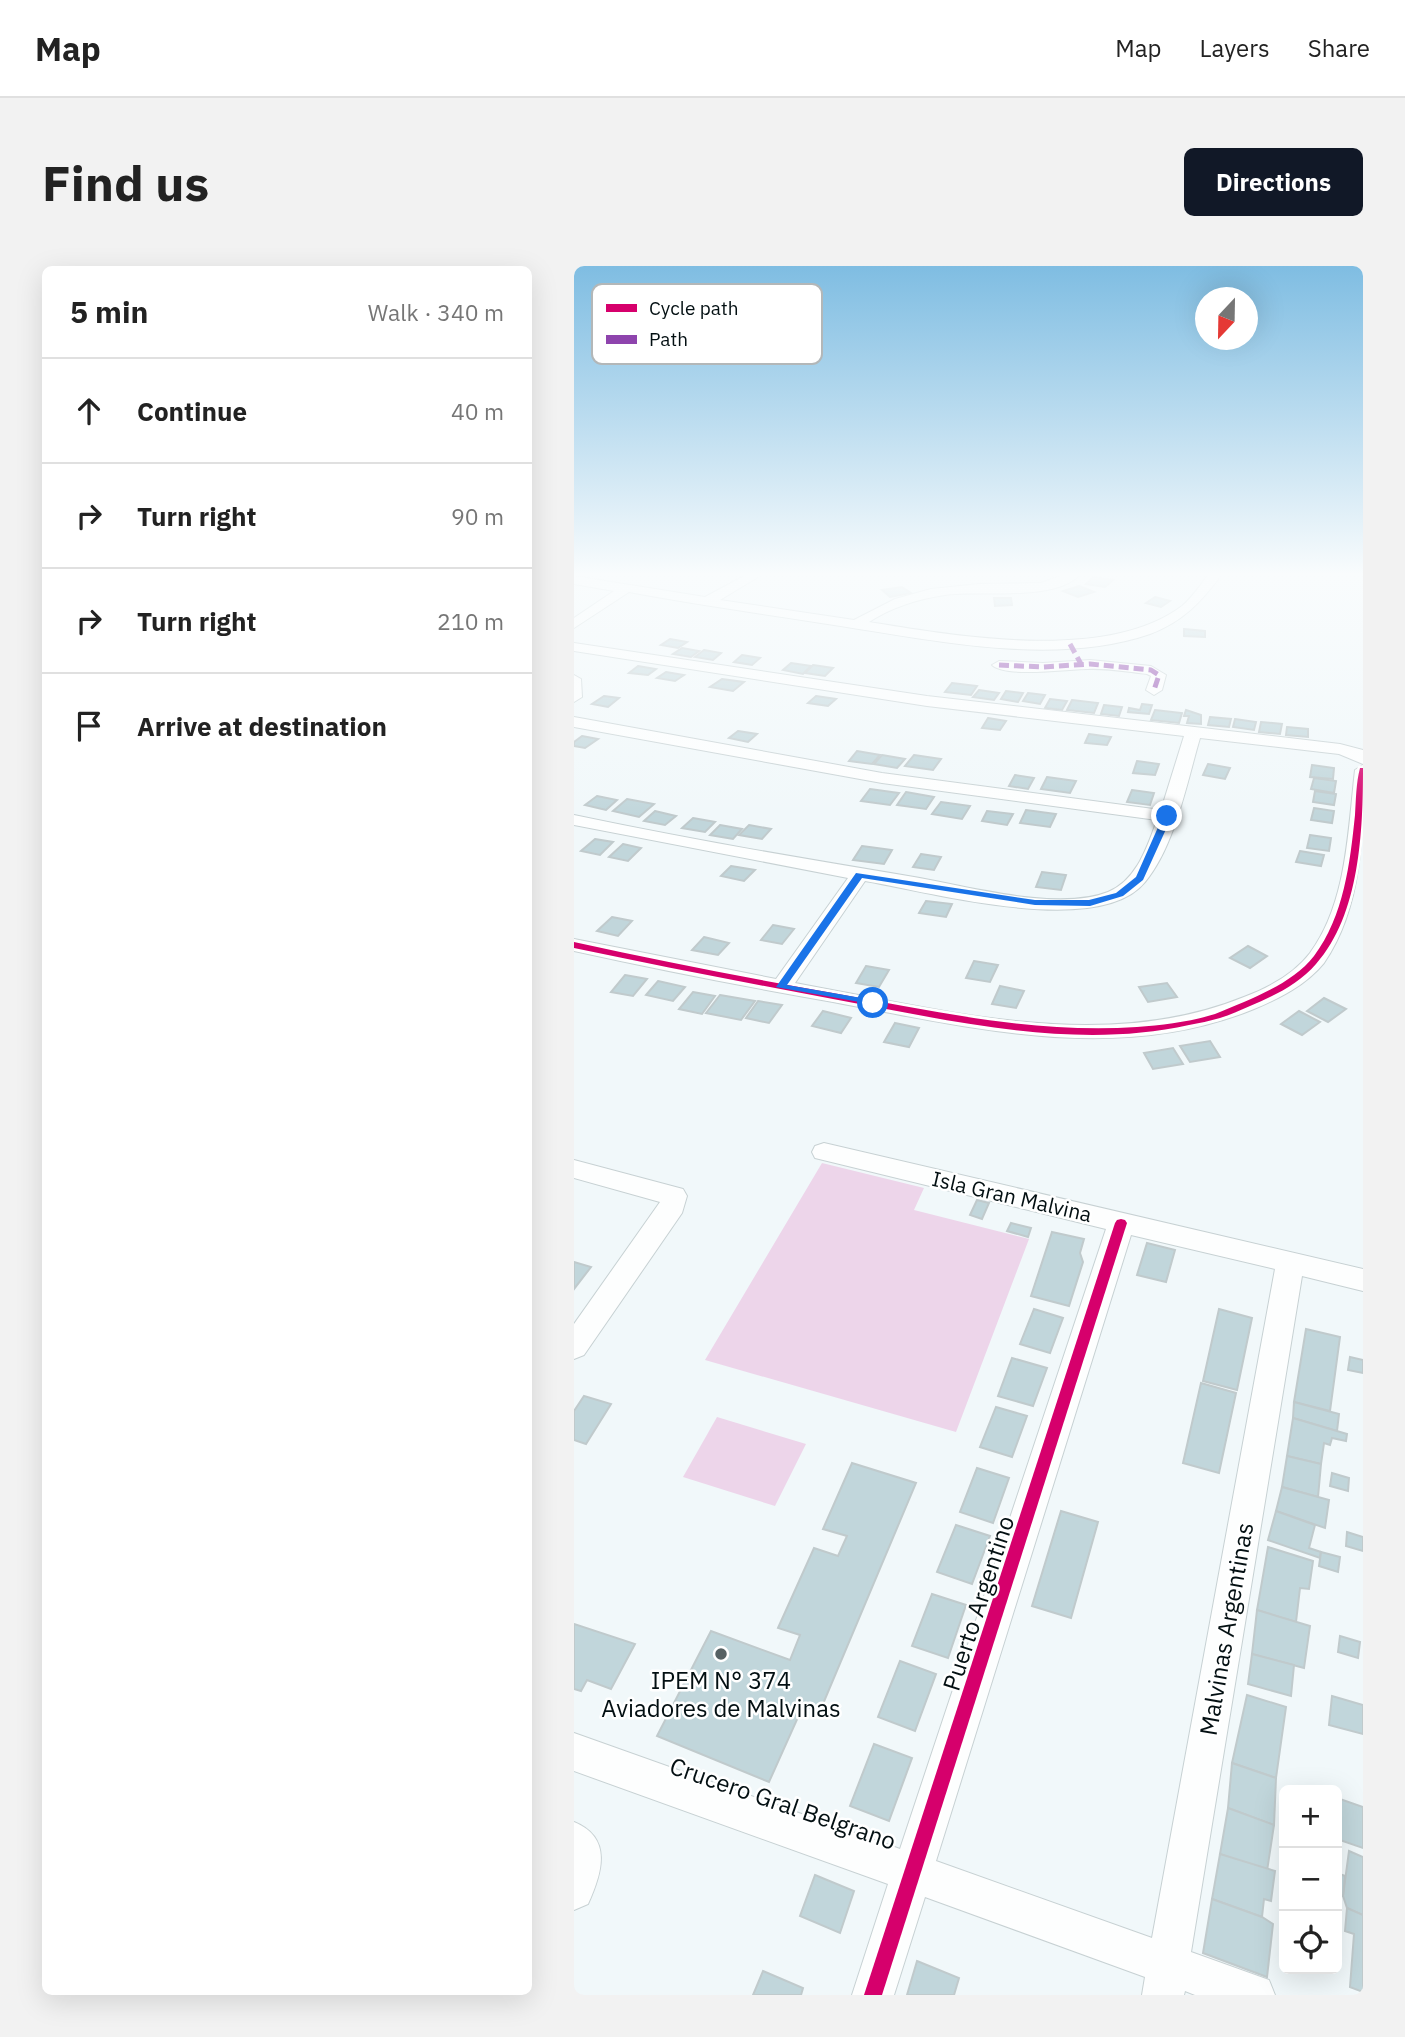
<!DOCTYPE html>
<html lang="en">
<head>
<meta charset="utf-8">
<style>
  :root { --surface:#fff; --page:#f2f2f2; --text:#222; --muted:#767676; --line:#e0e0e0; --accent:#111827 }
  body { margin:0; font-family:"IBM Plex Sans",sans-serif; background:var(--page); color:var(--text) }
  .controls { position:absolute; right:21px; bottom:21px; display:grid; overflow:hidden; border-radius:10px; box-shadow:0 7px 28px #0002 }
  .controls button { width:63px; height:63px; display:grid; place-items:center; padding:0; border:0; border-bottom:2px solid var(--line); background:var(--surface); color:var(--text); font:35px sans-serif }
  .compass { position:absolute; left:621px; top:21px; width:63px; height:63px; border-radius:50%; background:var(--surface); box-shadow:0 7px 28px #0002; rotate:202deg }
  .stop { position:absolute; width:21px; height:21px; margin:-16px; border:5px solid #1a73e8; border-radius:50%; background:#fff }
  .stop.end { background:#1a73e8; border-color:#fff; box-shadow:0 2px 7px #0008 }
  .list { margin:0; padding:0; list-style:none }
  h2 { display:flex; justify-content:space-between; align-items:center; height:91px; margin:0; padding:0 28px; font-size:30px }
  h2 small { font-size:23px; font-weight:400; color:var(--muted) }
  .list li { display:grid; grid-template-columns:46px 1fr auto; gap:21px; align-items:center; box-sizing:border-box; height:105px; padding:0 28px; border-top:2px solid var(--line) }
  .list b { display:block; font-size:26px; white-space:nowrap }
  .list em { font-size:23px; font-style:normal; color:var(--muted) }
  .icon { flex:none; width:38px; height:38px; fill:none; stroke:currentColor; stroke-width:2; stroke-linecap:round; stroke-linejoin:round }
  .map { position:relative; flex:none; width:789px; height:1729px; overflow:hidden; border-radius:10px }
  header { display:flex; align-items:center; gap:42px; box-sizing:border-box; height:98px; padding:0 35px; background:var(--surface); border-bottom:2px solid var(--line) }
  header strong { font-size:33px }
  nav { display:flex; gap:38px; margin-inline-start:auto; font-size:24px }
  .intro { display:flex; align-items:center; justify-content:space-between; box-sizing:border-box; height:168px; padding:0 42px }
  h1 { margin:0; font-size:49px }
  .button { padding:18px 32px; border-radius:10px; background:var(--accent); color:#fff; font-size:24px; font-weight:700 }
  main { display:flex; gap:42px; padding:0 42px }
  aside { flex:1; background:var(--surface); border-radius:10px; box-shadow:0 7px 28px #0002 }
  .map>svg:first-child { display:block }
</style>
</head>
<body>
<header>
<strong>Map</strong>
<nav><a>Map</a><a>Layers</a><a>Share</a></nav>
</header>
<div class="intro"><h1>Find us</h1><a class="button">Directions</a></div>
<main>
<aside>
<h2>5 min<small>Walk · 340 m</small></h2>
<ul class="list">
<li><svg class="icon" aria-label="ahead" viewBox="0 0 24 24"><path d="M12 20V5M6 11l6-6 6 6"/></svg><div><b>Continue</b></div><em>40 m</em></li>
<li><svg class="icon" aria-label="right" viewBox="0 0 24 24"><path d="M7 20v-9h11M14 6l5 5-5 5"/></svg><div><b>Turn right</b></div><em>90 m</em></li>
<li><svg class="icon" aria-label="right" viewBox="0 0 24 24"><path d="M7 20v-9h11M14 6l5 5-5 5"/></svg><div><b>Turn right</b></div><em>210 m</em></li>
<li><svg class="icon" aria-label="arrive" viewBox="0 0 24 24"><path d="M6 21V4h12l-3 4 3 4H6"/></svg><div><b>Arrive at destination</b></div></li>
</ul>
</aside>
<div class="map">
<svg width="789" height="1729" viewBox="0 0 789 1729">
  <rect width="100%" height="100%" fill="#f1f8fa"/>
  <g fill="#edd5ea">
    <polygon points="248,897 350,922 340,944 455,973 382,1166 131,1094"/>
    <polygon points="143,1151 232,1178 201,1240 109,1211"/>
  </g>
  <g fill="#c1d6db" stroke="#c0cacc" stroke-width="2">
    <polygon points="520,311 539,314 531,321 512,318"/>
    <polygon points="505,320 520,326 504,331 489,325"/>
    <polygon points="328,321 337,327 316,331 308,324"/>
    <polygon points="581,331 596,335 587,341 572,337"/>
    <polygon points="420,332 437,332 438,339 421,340"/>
    <polygon points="610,363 631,365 631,371 610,370"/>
    <polygon points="96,373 113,376 104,382 87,379"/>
    <polygon points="108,382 125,385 117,391 99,388"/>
    <polygon points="130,384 147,387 139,394 121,391"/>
    <polygon points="168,389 186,392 178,399 160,396"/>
    <polygon points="217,397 237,400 229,408 209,404"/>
    <polygon points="239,399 259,402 251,410 231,407"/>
    <polygon points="64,400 82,403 74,409 55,407"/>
    <polygon points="92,406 110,409 101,415 83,412"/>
    <polygon points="148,413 170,416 159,425 136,421"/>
    <polygon points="378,417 403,420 397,429 371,426"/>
    <polygon points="405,424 425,427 420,434 399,431"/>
    <polygon points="432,425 449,427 444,436 427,433"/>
    <polygon points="454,427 471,429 466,438 449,435"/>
    <polygon points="30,430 45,432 34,441 18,438"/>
    <polygon points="242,430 262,433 254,440 234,437"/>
    <polygon points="476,433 493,435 488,444 471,442"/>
    <polygon points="498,434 524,437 520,447 493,444"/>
    <polygon points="568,438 578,439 575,448 554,446 555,442 566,444"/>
    <polygon points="530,439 548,441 545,450 527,448"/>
    <polygon points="581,444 608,447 605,457 577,454"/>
    <polygon points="612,444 627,449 627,458 613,457 615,450 610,450"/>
    <polygon points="636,451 657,453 655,461 634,459"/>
    <polygon points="414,452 432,455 426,464 408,462"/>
    <polygon points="661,453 682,456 680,464 659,461"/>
    <polygon points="687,456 708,458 706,468 685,466"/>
    <polygon points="713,461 734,463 734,471 712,469"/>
    <polygon points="164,465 183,468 174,476 155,472"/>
    <polygon points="515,468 537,471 533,479 511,477"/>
    <polygon points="8,470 24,473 11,482 0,480 0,476"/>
    <polygon points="283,485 306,489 298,498 275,495"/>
    <polygon points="308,489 331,493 323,502 300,498"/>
    <polygon points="340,489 367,493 359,504 331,500"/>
    <polygon points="563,495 585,498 581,509 559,507"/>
    <polygon points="634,498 656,502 651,513 629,509"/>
    <polygon points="738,499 760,502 759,513 736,511"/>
    <polygon points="441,509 460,512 454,523 435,520"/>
    <polygon points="473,511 502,515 496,527 467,523"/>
    <polygon points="740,512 762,515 760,527 737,523"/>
    <polygon points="296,523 325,527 316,539 287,535"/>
    <polygon points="558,524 580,527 576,539 553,536"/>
    <polygon points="741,525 762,528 760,539 739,536"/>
    <polygon points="332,526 360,531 352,543 323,539"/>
    <polygon points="23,530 43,534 32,544 11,539"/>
    <polygon points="53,533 80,538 65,551 39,545"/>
    <polygon points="367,536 396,540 388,553 358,548"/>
    <polygon points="740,542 760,545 758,557 737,554"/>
    <polygon points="452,544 482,548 476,561 446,557"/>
    <polygon points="81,545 102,550 91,559 70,555"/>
    <polygon points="413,545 439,548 433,559 408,555"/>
    <polygon points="119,552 141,556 131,566 108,562"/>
    <polygon points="146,559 168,563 159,573 136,569"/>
    <polygon points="175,559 197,563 188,573 165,569"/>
    <polygon points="736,569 757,572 755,585 733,582"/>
    <polygon points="21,573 39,576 26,589 7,585"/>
    <polygon points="49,578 67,582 54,595 35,591"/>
    <polygon points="288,580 318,584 310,598 279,594"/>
    <polygon points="726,585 750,589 747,600 722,596"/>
    <polygon points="347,588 367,591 360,604 339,601"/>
    <polygon points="157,600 181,604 170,615 147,610"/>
    <polygon points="468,606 492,609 487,624 462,621"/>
    <polygon points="352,635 378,638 372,651 345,647"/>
    <polygon points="38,651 58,655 44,670 23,665"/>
    <polygon points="199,659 220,663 208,678 187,674"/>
    <polygon points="130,671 155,677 144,689 118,684"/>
    <polygon points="674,680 693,690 676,702 656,692"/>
    <polygon points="400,695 424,699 416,716 392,712"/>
    <polygon points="292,700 315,704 305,721 282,717"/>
    <polygon points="51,709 73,713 59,730 37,726"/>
    <polygon points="84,715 111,721 99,735 72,729"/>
    <polygon points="593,717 603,731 574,736 565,721"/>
    <polygon points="426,720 450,725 442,742 418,738"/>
    <polygon points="119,726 141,730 128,748 105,743"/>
    <polygon points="146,729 181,735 167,754 132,747"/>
    <polygon points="750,732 772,743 754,756 733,745"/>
    <polygon points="184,735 208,739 195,757 172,752"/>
    <polygon points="249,745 277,752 267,767 238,760"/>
    <polygon points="725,745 746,756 728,769 707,758"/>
    <polygon points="321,757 345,762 335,781 310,776"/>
    <polygon points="636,775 646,791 616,796 606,780"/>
    <polygon points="599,782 609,798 579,803 570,787"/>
    <polygon points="403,934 415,937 408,953 396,949"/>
    <polygon points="437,957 457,962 454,971 433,965"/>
    <polygon points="478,966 510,973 506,987 509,996 495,1040 457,1030"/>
    <polygon points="573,977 601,984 592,1016 563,1009"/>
    <polygon points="0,996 17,1001 0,1023"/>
    <polygon points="460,1043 489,1052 476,1087 446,1078"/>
    <polygon points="645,1043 678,1052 663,1124 629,1115"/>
    <polygon points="732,1063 766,1071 756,1145 720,1136"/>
    <polygon points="776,1091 789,1094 789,1107 774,1104"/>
    <polygon points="438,1092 473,1102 459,1140 424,1130"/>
    <polygon points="627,1117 662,1127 645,1207 609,1197"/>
    <polygon points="10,1130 37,1138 12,1178 0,1174 0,1145"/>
    <polygon points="720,1136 765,1148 763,1165 719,1152"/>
    <polygon points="422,1141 453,1150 438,1191 406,1181"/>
    <polygon points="719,1152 773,1168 772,1175 758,1172 756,1179 750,1177 747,1198 713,1190"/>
    <polygon points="713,1190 747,1198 744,1231 708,1221"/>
    <polygon points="278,1197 342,1217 246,1445 229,1440 195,1516 83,1470 137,1365 216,1394 226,1369 204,1362 240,1282 264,1290 273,1270 249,1263"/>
    <polygon points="403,1202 435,1212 419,1257 386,1246"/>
    <polygon points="758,1207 775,1212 774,1225 756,1220"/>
    <polygon points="708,1221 755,1234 751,1262 702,1245"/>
    <polygon points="487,1245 524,1256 497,1352 458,1340"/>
    <polygon points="702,1245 741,1259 735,1282 747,1286 746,1292 694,1274"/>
    <polygon points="382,1259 416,1270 398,1318 363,1306"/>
    <polygon points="773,1266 789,1271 789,1285 772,1280"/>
    <polygon points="694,1281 739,1295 735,1323 726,1322 722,1356 683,1344"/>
    <polygon points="747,1286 766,1291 764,1306 745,1300"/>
    <polygon points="358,1328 392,1339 374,1392 338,1380"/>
    <polygon points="683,1344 736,1360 730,1402 678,1388"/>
    <polygon points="0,1358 61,1378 37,1423 13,1414 7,1425 0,1423"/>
    <polygon points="766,1370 786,1376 784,1392 764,1386"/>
    <polygon points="678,1388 720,1399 717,1430 674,1418"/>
    <polygon points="326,1395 362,1408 341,1465 304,1451"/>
    <polygon points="673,1429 712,1441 702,1512 658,1497"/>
    <polygon points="758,1430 789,1439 789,1468 755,1459"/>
    <polygon points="300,1478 338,1492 315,1555 276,1540"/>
    <polygon points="658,1497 702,1512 700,1559 654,1542"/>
    <polygon points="763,1532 789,1541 789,1582 763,1573"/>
    <polygon points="654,1542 700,1559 693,1605 646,1588"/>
    <polygon points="775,1585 789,1591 789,1649 773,1642 769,1630"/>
    <polygon points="646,1588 701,1605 697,1635 690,1633 688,1651 638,1633"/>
    <polygon points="763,1607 771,1610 769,1630 763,1628"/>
    <polygon points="241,1609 280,1625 266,1667 226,1650"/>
    <polygon points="638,1633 688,1651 699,1658 693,1711 629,1687"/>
    <polygon points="773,1642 789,1649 789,1726 776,1721 780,1668 771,1665"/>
    <polygon points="343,1695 385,1712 380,1729 333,1729"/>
    <polygon points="189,1705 229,1722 227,1729 179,1729"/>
  </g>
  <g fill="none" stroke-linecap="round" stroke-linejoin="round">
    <g stroke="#c7d1d3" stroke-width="2">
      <g id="minor">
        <path d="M174,308H189L146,334L280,354L321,333L357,323L405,318L467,317L492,308H506C483,336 406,324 371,329C344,333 318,341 295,356C382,370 533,397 608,340C618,332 627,318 635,308H648C628,335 609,356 576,368C480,401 358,374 260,359C192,348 123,339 55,326L0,362V352L40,325L0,318V310L131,331Z"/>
        <path d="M0,377L353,430L766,478L789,484V498L765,488L626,472C613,516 601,580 571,616C525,673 356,626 291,615L221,717C366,743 527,789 670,731C694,722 720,708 736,687C773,637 774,564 781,504L789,499C789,567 789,640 750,697C732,719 706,732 680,743C544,799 398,762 259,736C173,721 86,704 0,685V673L202,713L274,612L0,559V549C113,573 226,592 340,611C392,620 484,646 534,626C563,614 573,581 583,554L308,517L0,461V451L308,507L587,544L610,470L353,440L0,385Z"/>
        <path d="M516,394L577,400L592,409L588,424L580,429L572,424L577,410L573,408C554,406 533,402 514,403C493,403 432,412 418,399L425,395L469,397Z"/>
        <polygon points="0,409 7,413 8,431 0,436"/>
        <path d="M250,877L789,1003V1025L728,1010L617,1686L695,1714L701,1729H621L611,1725L610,1729H568L571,1711L351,1631L320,1729H278L314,1618L0,1505V1467L326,1583L532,963L241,892L238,886L241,880ZM557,969L701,1003L578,1672L362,1595Z"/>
        <polygon points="0,894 109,923 113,930 108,947 10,1089 0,1093 0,1058 86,936 0,912"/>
        <path d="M0,1556C39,1572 28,1607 14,1638L0,1644Z"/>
      </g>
    </g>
    <use href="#minor" fill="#fdfefe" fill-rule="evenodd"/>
    <g stroke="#8e44ad" stroke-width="5" stroke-dasharray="10 5" stroke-linecap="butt">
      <polyline points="496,378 507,398"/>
      <polyline points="425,399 469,401 516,398 577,404 585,409 580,424"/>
    </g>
    <g stroke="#fff" stroke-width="5">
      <g id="cycleway">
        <path d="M786,502H789C789,564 786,649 742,698C725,718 700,730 676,740C666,744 656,749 646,752C636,755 625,757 615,759C498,785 375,754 259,733C173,717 86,700 0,682V676C86,695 173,712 259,727C359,745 460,768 563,761C589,759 616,756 641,748C651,744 660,740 670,736C695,725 723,712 740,690C770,650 776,597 781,549C782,534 782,517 786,502Z"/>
        <polygon points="547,953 551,954 553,957 308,1729 290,1729 541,957 543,954"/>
      </g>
    </g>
    <use href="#cycleway" fill="#d6006c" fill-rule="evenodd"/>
  </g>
  <linearGradient id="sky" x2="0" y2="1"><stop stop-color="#7fbde2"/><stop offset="0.56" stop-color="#f9fcfd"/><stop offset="1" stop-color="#f9fcfd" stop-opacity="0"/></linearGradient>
  <rect width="789" height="550" fill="url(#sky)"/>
  <polygon fill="#1a73e8" points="593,547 598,550 569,614 549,630 516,640 461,639 288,612 213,719 299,734 302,735 302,739 202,721 282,607 461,634 515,634 542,627 562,611 589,550"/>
  <circle fill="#566163" stroke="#fff" stroke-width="2.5" cx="147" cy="1388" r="7"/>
  <g text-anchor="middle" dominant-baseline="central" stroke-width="5" stroke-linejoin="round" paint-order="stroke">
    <g font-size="21" fill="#030f12" stroke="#fff">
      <text transform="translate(438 930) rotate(13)">Isla Gran Malvina</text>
    </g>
    <g font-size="24" fill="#030f12" stroke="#fff">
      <text transform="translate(404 1337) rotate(-72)">Puerto Argentino</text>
      <text transform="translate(652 1363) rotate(-80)">Malvinas Argentinas</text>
      <text transform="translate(209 1537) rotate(19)">Crucero Gral Belgrano</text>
    </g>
    <g font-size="24" fill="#030f12" stroke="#fff">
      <text x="147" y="1414">IPEM N° 374<tspan x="147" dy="28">Aviadores de Malvinas</tspan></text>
    </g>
  </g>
  <rect x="18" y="18" width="230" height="80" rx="10" fill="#fff" stroke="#b3b7b8" stroke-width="2"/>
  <rect x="32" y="38" width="31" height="8" fill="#d6006c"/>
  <rect x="32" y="69" width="31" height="9" fill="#8e44ad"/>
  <g font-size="19" fill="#030f12">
    <text x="75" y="49">Cycle path</text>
    <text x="75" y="80">Path</text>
  </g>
</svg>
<div class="controls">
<button>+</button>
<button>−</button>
<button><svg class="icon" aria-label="locate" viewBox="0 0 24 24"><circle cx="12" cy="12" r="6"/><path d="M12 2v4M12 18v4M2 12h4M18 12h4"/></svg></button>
</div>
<svg class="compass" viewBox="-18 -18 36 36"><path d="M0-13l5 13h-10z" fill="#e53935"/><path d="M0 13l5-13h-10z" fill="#767676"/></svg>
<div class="stop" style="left:299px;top:737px"></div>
<div class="stop end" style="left:593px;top:550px"></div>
</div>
</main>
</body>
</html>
